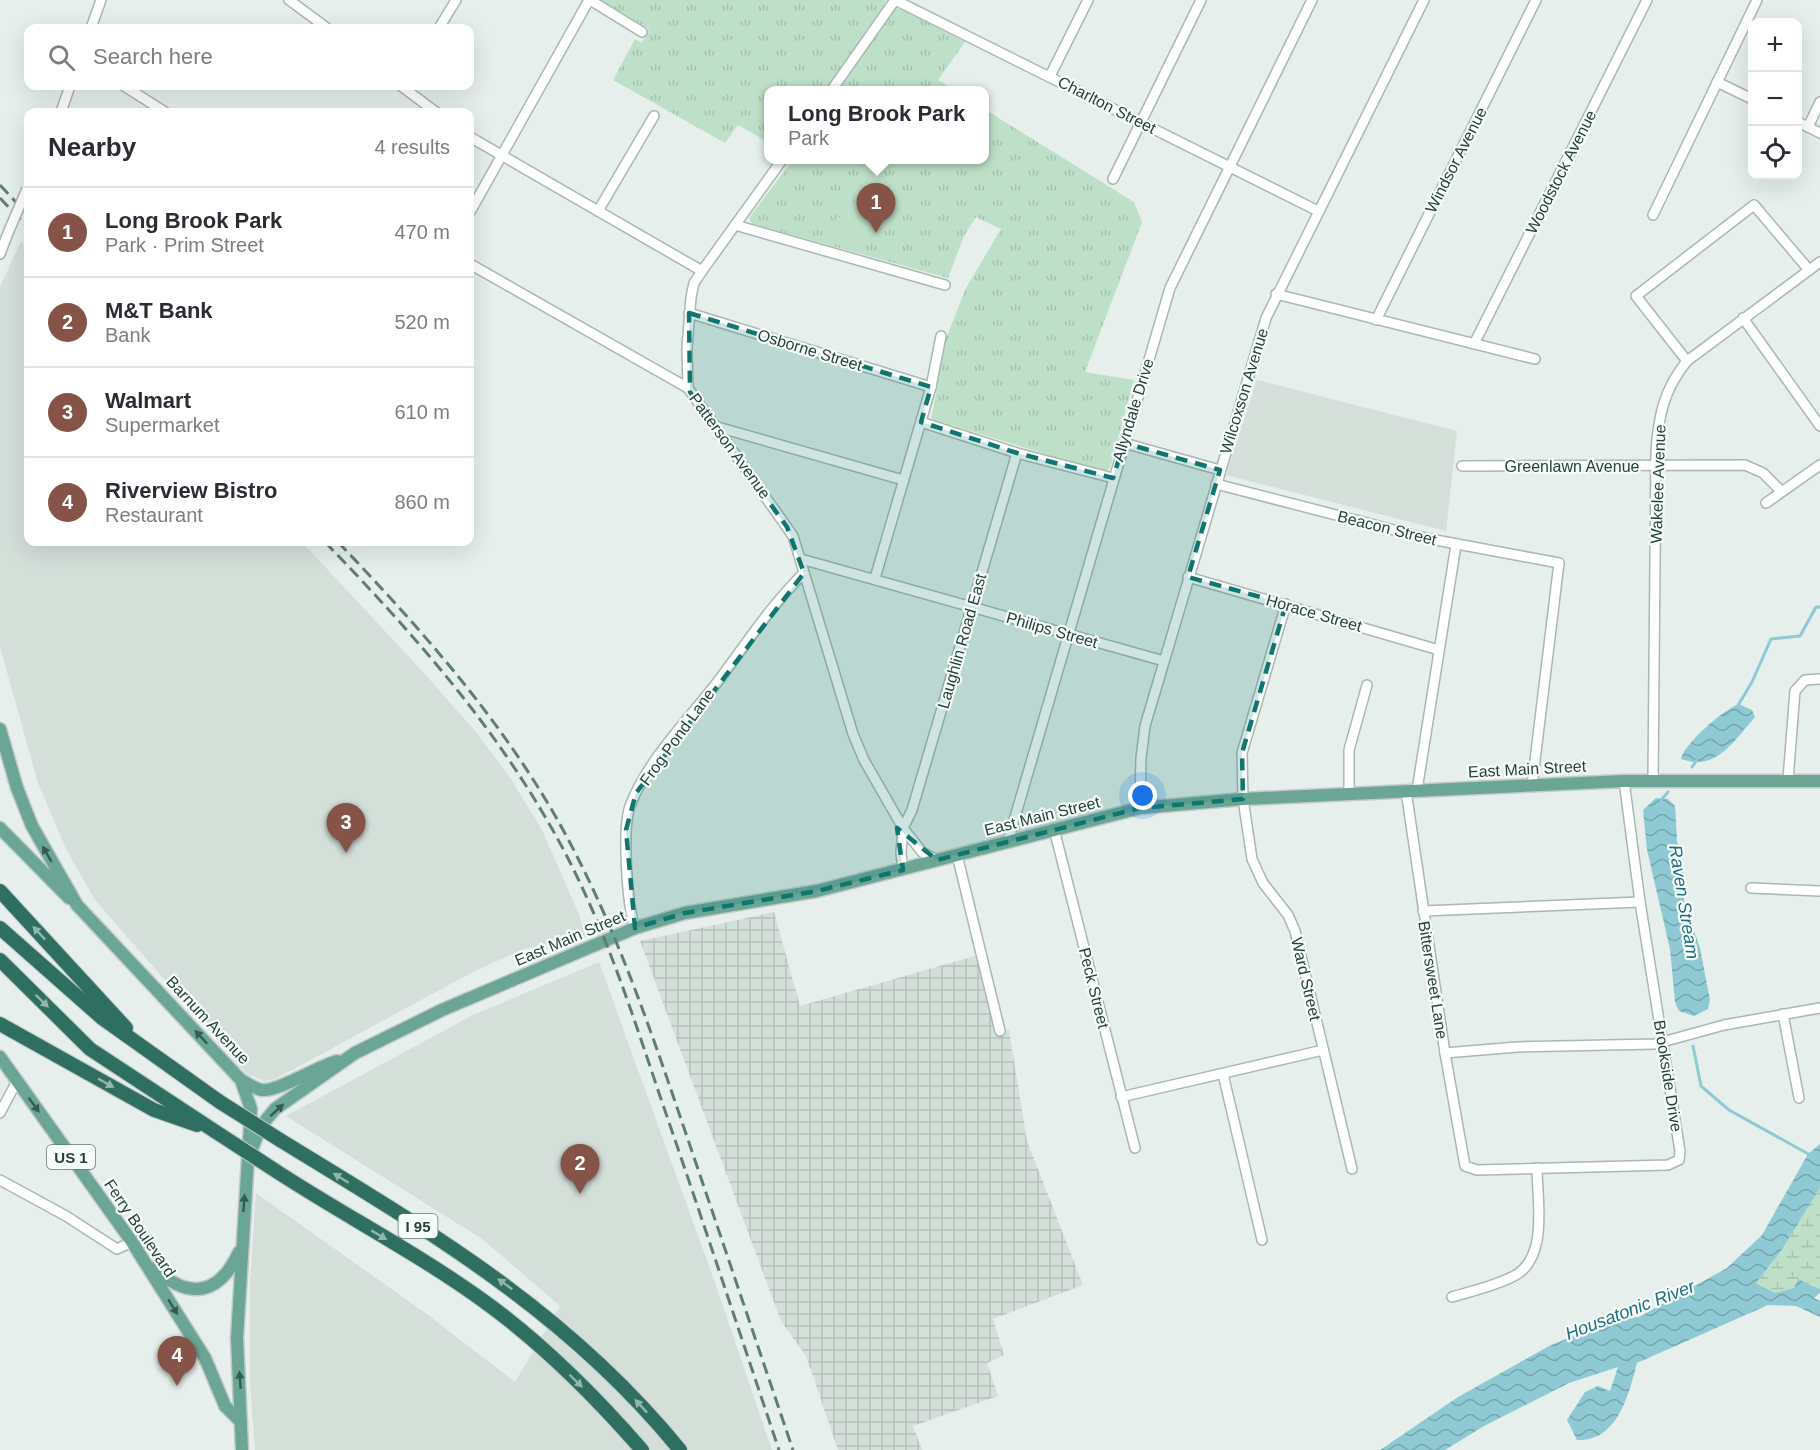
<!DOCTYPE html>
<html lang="en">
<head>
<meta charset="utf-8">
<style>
  :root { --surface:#fff; --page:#f2f2f3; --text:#2b2b33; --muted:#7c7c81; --line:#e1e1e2; --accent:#855347 }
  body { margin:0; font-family:Helvetica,sans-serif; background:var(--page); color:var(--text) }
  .controls { position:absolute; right:18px; top:18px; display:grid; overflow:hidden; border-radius:12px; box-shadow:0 6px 24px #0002 }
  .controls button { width:54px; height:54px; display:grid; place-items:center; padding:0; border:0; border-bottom:2px solid var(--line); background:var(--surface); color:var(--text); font:30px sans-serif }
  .you { position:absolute; left:1143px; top:796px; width:21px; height:21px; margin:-15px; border:4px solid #fff; border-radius:50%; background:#1a73e8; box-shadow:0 0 0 9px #1a73e833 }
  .badge { display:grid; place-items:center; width:39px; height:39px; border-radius:50%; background:var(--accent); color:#fff; font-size:20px; font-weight:700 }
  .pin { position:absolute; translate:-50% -50px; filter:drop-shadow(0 2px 3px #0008) }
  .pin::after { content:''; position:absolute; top:32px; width:21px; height:18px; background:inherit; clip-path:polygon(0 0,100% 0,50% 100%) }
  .popup { position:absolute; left:764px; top:86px; width:225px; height:78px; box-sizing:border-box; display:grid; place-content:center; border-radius:12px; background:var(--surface); filter:drop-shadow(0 2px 4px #0005); font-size:20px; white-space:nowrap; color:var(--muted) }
  .popup b { font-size:22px; color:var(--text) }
  .popup::after { content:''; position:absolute; left:50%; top:100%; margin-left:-12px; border:12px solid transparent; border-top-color:var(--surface) }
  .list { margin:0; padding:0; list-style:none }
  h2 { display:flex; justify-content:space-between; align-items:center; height:78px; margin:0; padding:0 24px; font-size:26px }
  h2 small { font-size:20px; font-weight:400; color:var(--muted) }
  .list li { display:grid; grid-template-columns:39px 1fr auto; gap:18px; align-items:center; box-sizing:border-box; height:90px; padding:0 24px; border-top:2px solid var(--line) }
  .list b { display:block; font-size:22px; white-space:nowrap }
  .list p { margin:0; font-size:20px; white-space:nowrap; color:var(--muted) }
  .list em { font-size:20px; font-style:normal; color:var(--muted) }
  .icon { flex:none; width:33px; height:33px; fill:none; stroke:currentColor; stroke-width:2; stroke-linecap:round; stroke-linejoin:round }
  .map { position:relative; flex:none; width:1820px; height:1450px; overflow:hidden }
  .search { position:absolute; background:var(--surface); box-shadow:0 6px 24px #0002; left:24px; top:24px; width:450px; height:66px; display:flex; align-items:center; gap:15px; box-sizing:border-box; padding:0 21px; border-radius:12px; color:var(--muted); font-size:22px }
  .panel { position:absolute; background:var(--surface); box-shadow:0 6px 24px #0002; left:24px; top:108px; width:450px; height:438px; border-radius:12px }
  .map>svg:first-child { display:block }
</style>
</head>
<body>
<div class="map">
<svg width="1820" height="1450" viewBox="0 0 1820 1450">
  <defs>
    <pattern id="industrial-grid" width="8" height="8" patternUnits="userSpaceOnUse" patternTransform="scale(1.5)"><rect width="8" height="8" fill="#d4dfda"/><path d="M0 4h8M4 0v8" fill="none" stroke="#b6c1bc"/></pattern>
    <pattern id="wetland-marsh" width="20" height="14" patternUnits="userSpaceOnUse" patternTransform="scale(1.5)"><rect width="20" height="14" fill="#bfe0c8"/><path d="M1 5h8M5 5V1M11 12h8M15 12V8" fill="none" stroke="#a4c1ad"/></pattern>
    <pattern id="park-tufts" width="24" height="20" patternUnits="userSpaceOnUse" patternTransform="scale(1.5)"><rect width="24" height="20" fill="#bfe0c8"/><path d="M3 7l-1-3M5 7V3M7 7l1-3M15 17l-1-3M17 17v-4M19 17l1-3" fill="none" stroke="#a4c1ad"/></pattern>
    <pattern id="water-waves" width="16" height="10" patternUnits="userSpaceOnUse" patternTransform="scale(1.5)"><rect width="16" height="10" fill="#8ec9d4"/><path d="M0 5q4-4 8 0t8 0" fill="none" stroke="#74a5ad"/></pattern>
  </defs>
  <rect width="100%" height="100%" fill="#e6efeb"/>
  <g fill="#d4dfda">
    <polygon points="21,241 28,249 28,542 302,542 424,673 476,732 511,779 542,830 578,912 586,937 523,949 471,973 277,1078 265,1081 247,1074 95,900 66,849 38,783 0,647 0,287"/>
    <polygon points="1257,380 1457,431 1446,531 1226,475"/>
    <polygon points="599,962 713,1277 772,1450 255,1450 250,1382 250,1282 256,1193 428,1315 515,1382 560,1306 482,1239 286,1116 473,1015"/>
  </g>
  <polygon fill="url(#industrial-grid)" points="774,912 800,1006 978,955 997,1032 1009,1030 1027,1141 1083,1285 993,1319 1004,1355 987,1363 998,1396 913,1426 922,1450 838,1450 806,1356 781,1321 640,941"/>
  <polygon fill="url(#wetland-marsh)" points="1820,1188 1820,1289 1811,1284 1775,1293 1756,1283 1781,1251"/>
  <g fill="url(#park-tufts)">
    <polygon points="600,0 886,0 884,5 906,11 965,42 938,80 955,90 768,91 768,142 738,125 725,143 613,80 635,39 642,43 649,29"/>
    <polygon points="984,109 1134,202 1142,222 1085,372 1134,380 1110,468 1105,472 931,419 938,383 930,379 966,288 1001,229 976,217 964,236 948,278 752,224 749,218 793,160 984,160"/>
  </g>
  <g fill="#bfe0c8">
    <polygon points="844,199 874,207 869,221 840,212"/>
    <polygon points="838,217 868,226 864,239 835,231"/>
  </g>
  <g fill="url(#water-waves)">
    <path d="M1739,704L1752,710L1755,717C1734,741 1716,772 1681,759C1684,744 1724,709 1739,704Z"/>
    <polygon points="1656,798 1668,799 1675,806 1677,841 1682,856 1684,875 1684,903 1700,948 1710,1000 1708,1009 1694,1016 1679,1011 1675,1002 1670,949 1647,850 1643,810"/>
    <path d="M1820,1144V1188L1781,1251L1756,1283L1775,1293L1794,1288L1798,1279L1820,1289V1293L1814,1298L1820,1301V1317L1796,1306L1768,1305L1637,1363C1629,1393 1618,1442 1577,1440L1567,1420L1585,1392L1598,1386L1610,1391L1618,1367L1569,1383L1484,1426L1445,1450H1380L1458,1397L1551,1345L1615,1320L1639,1317L1727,1268L1762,1235L1808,1154Z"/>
  </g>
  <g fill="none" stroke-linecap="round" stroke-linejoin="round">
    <g stroke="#8ec9d4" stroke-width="3">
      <polyline points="1737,707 1752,682 1771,639 1800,636 1816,607 1820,607"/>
      <polyline points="1692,767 1697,760"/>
      <polyline points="1661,800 1668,792"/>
      <polyline points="1693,1046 1701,1086 1729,1110 1812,1156"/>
    </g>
    <g stroke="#a8b8b2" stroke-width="12">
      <g id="minor">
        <polyline points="289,0 327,28"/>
        <polyline points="590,0 642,32"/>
        <polyline points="91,28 101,0"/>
        <polyline points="439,28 456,0"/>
        <polyline points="1050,76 1088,0"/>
        <polyline points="1717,82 1752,99"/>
        <polyline points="124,86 165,112"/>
        <polyline points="401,86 436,112"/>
        <polyline points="831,91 895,0 1318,211"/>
        <polyline points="61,112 70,86"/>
        <polyline points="1798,122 1820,133"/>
        <polyline points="1808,127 1820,102"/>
        <polyline points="470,137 702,271 694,283 691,297 687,348 688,388 793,536 853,734 864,760 903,828 901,853 903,870"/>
        <polyline points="1113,179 1201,0"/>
        <polyline points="598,211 654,116"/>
        <polyline points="470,212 589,0"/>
        <polyline points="1653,215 1757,0"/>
        <polyline points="735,225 945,285"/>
        <polyline points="0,254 8,233"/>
        <polyline points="470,264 688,388"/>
        <polyline points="702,271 782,160"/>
        <polyline points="1276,294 1535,359"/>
        <polyline points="689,313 931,387"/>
        <polyline points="1743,318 1820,426"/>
        <polyline points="1376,320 1536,0"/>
        <polyline points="1474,344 1647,0"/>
        <polyline points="1687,361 1636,296 1754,205 1809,270"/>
        <polyline points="921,422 1017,453 1113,478"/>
        <polyline points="714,426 903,480"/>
        <polyline points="1124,443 1220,470"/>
        <polyline points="1462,466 1745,465 1763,473 1781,491"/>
        <polyline points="1216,484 1425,538 1559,563 1532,785"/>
        <polyline points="1766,503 1820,465"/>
        <polyline points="801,559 1164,661"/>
        <polyline points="1188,577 1439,650"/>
        <polyline points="875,578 931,387 941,336"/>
        <polyline points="1286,604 1242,753 1243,799 1252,859 1263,883 1288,915 1295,931 1352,1169"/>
        <path d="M1653,780L1656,453C1658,417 1664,389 1687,361L1820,262"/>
        <polyline points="1788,780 1795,691 1805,680 1820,679"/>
        <polyline points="1417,790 1456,545"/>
        <polyline points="1406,791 1445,1053 1465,1166 1477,1170 1668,1165 1679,1160 1680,1151 1640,902 1624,781"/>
        <polyline points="1349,794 1349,750 1367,685"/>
        <polyline points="1140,808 1141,758 1145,726 1266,318 1424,0"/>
        <polyline points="1054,829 1135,1148"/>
        <polyline points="1008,841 1170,288 1312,0"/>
        <polyline points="957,855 1000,1031"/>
        <polyline points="937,860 922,852 903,828 912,810 1017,453"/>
        <polyline points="1751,888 1820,891"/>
        <polyline points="1423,911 1640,902"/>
        <path d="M635,928C627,905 622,829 630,806C648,759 689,719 719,680C746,644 772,604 804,573"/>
        <polyline points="1783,1014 1799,1098"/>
        <polyline points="1445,1053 1517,1047 1655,1044 1724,1025 1820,1008"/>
        <polyline points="1223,1074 1262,1240"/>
        <polyline points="1121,1097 1323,1050"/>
        <polyline points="0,1113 17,1081"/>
        <polyline points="0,1180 66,1216 117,1249 132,1242"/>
        <path d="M1452,1297C1472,1291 1495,1286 1514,1276C1549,1258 1537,1200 1537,1168"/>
      </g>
    </g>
    <g stroke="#c2cac8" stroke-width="15">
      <g id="major">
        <polyline points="0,729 17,788 32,826 77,905 241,1080 251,1109 237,1338 242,1450"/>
        <polyline points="0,828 69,898"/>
        <polyline points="0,1057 132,1242 205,1358 225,1406 241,1422"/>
        <path d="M241,1080C247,1083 255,1089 262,1090C278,1092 318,1066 337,1061"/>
        <polyline points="248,1159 261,1126 275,1109 355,1053 442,1010 635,928 685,913 817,891 1140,808 1243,799 1624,781 1820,781"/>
        <path d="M154,1268C188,1300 219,1296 239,1252"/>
      </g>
    </g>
    <g stroke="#c2cac8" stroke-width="16">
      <g id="highway">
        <polyline points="0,891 126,1028"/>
        <polyline points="0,928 102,1018 220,1102"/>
        <polyline points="0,960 90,1049 216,1132"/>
        <polyline points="0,1024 154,1110 197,1125"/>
        <path d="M280,1140C429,1231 568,1312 680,1450"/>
        <path d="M276,1171C345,1216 419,1254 485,1302C543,1344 595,1396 642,1450"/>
      </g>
    </g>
    <use href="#minor" stroke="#fff" stroke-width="9"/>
    <use href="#major" stroke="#6aa596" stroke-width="12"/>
    <use href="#highway" stroke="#2f6f62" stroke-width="14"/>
    <g stroke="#5f7d75" stroke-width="3" stroke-dasharray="12 6" stroke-linecap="butt">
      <polyline points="0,185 28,215"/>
      <polyline points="0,198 28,228"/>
      <path d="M325,542C407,627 484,713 544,815C598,905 629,1004 662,1102C702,1218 740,1334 779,1450"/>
      <path d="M338,542C418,626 494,711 553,812C609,909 646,1016 682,1122C719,1231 756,1341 793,1450"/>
    </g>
    <g stroke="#a8b8b2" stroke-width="12" stroke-linecap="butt">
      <polyline id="minor-bridge" points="8,233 27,189"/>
    </g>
    <g stroke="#c2cac8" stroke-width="16" stroke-linecap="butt">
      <g id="highway-bridge">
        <polyline points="220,1102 280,1140"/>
        <polyline points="216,1132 276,1171"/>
      </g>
    </g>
    <use href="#minor-bridge" stroke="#fff" stroke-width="9"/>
    <use href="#highway-bridge" stroke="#2f6f62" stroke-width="14"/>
  </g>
  <defs><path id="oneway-solid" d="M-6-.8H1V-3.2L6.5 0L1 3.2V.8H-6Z" transform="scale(1.5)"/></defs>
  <g fill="#365b51">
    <use href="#oneway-solid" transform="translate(47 854) rotate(-120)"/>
    <use href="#oneway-solid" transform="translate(201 1037) rotate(-133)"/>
    <use href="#oneway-solid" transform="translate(34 1105) rotate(54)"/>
    <use href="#oneway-solid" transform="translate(277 1110) rotate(-42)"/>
    <use href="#oneway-solid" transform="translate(244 1203) rotate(-86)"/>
    <use href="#oneway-solid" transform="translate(173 1307) rotate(58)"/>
    <use href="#oneway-solid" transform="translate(240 1380) rotate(-94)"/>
  </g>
  <g fill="#93b5ae">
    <use href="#oneway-solid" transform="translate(39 933) rotate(-133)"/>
    <use href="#oneway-solid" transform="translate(42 1001) rotate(44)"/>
    <use href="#oneway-solid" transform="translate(106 1083) rotate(29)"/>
    <use href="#oneway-solid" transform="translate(341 1178) rotate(-148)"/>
    <use href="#oneway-solid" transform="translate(379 1235) rotate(31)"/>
    <use href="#oneway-solid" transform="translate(505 1284) rotate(-144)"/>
    <use href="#oneway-solid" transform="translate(576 1381) rotate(44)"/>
    <use href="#oneway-solid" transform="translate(641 1406) rotate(-133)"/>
  </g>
  <path fill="#0f766e" fill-opacity="0.2" stroke="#0f766e" stroke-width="4.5" stroke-dasharray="12 8" stroke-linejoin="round" d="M689,313L931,387L921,422L1017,453L1113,478L1124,443L1220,470L1188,577L1286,604L1242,753L1243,799L1140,808L937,860L897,828L903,870L817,891L685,913L635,928L626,830L636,793L804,573L787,527L690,392Z"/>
  <g text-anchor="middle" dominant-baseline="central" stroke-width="4.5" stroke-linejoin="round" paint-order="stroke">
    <g fill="#f7fbf9" stroke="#637a73" stroke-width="1.5">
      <rect x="47" y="1145" width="48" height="24" rx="4.5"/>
      <rect x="398.5" y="1214" width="39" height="24" rx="4.5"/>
    </g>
    <g font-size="15" font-weight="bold" fill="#24423a">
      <text x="71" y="1157">US 1</text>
      <text x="418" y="1226">I 95</text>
    </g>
    <g font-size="16" fill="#24423a" stroke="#f7fbf9">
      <text transform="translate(1107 105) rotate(27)">Charlton Street</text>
      <text transform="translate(1456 160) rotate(-63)">Windsor Avenue</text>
      <text transform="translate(1561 172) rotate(-63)">Woodstock Avenue</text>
      <text transform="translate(810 350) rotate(17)">Osborne Street</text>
      <text transform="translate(1244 391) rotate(-73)">Wilcoxson Avenue</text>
      <text transform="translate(1133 410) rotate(-73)">Allyndale Drive</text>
      <text transform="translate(730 446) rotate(54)">Patterson Avenue</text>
      <text x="1572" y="466">Greenlawn Avenue</text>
      <text transform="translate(1658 484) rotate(-88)">Wakelee Avenue</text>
      <text transform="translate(1387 528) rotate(14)">Beacon Street</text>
      <text transform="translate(1314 613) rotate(16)">Horace Street</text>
      <text transform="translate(1052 630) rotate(16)">Philips Street</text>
      <text transform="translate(962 641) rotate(-74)">Laughlin Road East</text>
      <text transform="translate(677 737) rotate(-54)">Frog Pond Lane</text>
      <text transform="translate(1527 769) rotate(-3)">East Main Street</text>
      <text transform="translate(1042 816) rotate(-14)">East Main Street</text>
      <text transform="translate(570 938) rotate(-23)">East Main Street</text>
      <text transform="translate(1306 979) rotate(77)">Ward Street</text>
      <text transform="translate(1433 980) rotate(81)">Bittersweet Lane</text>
      <text transform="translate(1094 988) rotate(76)">Peck Street</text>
      <text transform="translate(208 1020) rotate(47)">Barnum Avenue</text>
      <text transform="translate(1668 1076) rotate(81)">Brookside Drive</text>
      <text transform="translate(140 1228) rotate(56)">Ferry Boulevard</text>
    </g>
    <g font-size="18" font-style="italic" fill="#1c6f80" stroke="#f7fbf9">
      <text transform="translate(1684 902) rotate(81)">Raven Stream</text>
      <text transform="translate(1630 1310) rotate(-21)">Housatonic River</text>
    </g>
  </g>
</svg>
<div class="controls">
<button>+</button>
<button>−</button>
<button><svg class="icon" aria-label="locate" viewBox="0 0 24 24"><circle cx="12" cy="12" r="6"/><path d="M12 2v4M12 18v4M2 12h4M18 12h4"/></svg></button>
</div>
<div class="you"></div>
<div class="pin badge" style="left:876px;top:233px">1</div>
<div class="popup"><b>Long Brook Park</b>Park</div>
<div class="pin badge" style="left:580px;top:1194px">2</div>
<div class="pin badge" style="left:346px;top:853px">3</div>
<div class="pin badge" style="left:177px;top:1386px">4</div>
<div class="search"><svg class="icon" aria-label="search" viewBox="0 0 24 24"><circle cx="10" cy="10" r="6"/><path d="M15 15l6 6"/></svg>Search here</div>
<section class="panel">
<h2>Nearby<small>4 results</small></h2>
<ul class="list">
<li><span class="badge">1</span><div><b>Long Brook Park</b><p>Park · Prim Street</p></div><em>470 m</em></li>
<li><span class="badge">2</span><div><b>M&amp;T Bank</b><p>Bank</p></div><em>520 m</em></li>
<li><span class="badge">3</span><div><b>Walmart</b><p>Supermarket</p></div><em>610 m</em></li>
<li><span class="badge">4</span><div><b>Riverview Bistro</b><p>Restaurant</p></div><em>860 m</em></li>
</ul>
</section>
</div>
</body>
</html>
